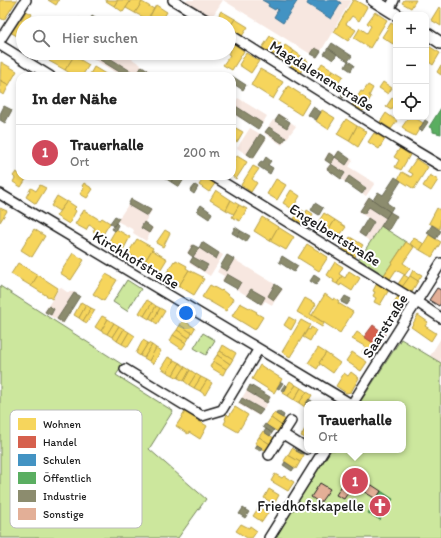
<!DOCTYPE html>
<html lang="de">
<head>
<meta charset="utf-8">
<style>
  :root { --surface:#fff; --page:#f2f2f2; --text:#222; --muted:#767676; --line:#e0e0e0; --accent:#d1495b }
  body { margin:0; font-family:Itim,sans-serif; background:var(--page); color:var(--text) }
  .controls { position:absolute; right:12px; top:12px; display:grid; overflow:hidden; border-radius:8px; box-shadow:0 2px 6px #0003 }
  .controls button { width:36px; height:36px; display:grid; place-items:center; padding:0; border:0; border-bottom:1px solid var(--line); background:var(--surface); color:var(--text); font:20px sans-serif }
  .you { position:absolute; left:186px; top:313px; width:14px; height:14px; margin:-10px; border:3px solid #fff; border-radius:50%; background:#1a73e8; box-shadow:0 0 0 6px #1a73e833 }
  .badge { display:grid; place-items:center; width:26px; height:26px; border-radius:50%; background:var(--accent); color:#fff; font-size:13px; font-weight:700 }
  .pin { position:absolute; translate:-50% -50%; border:2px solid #fff; box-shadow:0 1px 4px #0006 }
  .popup { position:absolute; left:304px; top:401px; width:102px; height:52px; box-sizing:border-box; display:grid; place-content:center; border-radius:8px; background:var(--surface); filter:drop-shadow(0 1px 3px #0005); font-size:13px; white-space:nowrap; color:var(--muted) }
  .popup b { font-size:15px; color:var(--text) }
  .popup::after { content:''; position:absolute; left:50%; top:100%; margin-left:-8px; border:8px solid transparent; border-top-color:var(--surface) }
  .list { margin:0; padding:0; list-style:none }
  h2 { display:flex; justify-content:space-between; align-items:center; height:52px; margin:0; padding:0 16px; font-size:17px }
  h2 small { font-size:13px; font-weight:400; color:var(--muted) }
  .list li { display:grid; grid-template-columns:26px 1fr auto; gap:12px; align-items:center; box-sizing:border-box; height:56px; padding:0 16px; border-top:1px solid var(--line) }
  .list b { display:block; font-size:15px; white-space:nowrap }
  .list p { margin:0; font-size:13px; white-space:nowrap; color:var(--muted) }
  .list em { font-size:13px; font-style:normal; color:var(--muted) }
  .icon { flex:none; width:22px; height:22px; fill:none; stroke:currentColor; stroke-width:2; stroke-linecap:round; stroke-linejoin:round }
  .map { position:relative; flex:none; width:441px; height:538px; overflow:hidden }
  .search { position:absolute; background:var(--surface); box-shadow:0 2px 6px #0003; left:16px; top:16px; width:220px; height:44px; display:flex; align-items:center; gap:10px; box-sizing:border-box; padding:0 14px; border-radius:22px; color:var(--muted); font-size:15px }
  .panel { position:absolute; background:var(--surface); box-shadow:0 2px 6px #0003; left:16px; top:72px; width:220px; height:108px; border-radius:12px }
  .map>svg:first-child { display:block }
</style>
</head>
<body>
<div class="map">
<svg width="441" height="538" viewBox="0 0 441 538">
  <rect width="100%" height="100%" fill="#fff"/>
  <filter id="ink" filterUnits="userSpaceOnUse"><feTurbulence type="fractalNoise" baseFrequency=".025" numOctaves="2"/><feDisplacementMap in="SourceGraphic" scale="8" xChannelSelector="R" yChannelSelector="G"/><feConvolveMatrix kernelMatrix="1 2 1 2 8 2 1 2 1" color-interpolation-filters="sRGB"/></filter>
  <g filter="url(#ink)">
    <g fill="#f7e7e0">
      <polygon points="184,0 351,0 317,58 223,0 212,17"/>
      <polygon points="84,53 131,53 129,57 149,70 145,76 121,76"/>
      <polygon points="238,98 267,116 259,129 233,114 232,115 232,107"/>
      <polygon points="279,114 296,126 282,145 264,133 273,120 275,121"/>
      <polygon points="250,128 267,138 253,159 237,148"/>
      <polygon points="338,151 353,160 349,167 375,183 366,196 326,169 330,164 324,160 329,152 335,156"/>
      <polygon points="368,197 397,216 388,231 381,226 371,242 358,233 368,218 359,212"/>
      <polygon points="132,199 152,210 145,222 153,228 146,241 133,233 134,230 117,221"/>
      <polygon points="202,242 223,255 210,276 189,263 193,257 187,253 192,244 199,248"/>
      <polygon points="227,255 283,289 272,305 265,301 262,305 222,280 224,276 217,272"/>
      <polygon points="60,287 67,292 74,292 80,296 63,324 44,312"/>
      <polygon points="441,338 441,363 430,356"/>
      <polygon points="250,385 271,397 259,416 238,404"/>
    </g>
    <g fill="#cce79d" stroke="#74825c">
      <polygon points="381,226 406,242 384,275 359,259"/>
      <polygon points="127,280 141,289 127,311 113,302"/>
      <polygon points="0,286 123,365 116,375 173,411 149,449 206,499 178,538 0,538"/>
      <polygon points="203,333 215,340 206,355 194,348"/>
      <polygon points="401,339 441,363 441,538 274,538 331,450 403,450 403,404 359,404"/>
    </g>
    <g fill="#f6d55c" stroke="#b59e49">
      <polygon points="0,0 17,0 4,20 0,18"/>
      <polygon points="48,0 59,0 56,5"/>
      <polygon points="106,0 118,0 114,6 106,1"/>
      <polygon points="118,0 127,0 130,2 123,12 114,6"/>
      <polygon points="131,0 139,0 142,2 135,13 126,8"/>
      <polygon points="353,0 355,0 367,7 359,21 352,16 346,24 356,30 348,41 334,32"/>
      <polygon points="404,0 416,0 411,8 402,3"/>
      <polygon points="142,2 154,9 147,19 135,13"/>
      <polygon points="156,5 167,12 161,22 150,16"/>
      <polygon points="439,7 441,8 441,26 431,20"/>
      <polygon points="26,11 32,14 30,18 32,19 30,23 23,23 23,37 22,39 10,32 18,18 21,20"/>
      <polygon points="221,11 235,19 229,28 229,23 221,23 216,20"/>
      <polygon points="375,12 387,20 370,48 354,38 360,28 367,33 371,26 367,23"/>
      <polygon points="175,15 183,20 181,23 170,23"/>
      <polygon points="189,18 197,23 186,23"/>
      <polygon points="235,19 248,27 242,36 229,28"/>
      <polygon points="391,23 396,26 396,39 393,44 382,37"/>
      <polygon points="270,36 281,44 274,55 262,48"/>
      <polygon points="234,44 244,51 232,70 223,65 230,55 228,54"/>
      <polygon points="285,45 294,51 286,63 277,57"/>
      <polygon points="427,45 440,53 433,65 426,60 426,47"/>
      <polygon points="294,51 301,56 293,68 286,63"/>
      <polygon points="54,53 70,53 74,56 65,70 49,61"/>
      <polygon points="246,53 259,61 251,73 239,65"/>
      <polygon points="74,56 89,65 82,76 74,76 65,70"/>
      <polygon points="301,56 308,61 300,73 293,68"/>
      <polygon points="1,62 17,71 9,85 0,80"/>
      <polygon points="322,63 333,70 325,82 315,75"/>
      <polygon points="441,65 441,75 437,72"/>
      <polygon points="94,67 109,76 89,76"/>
      <polygon points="260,69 283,82 273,99 251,85"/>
      <polygon points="333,70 343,76 335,88 325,82"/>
      <polygon points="0,80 9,85 4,95 0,93"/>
      <polygon points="383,82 392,88 388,94 379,88"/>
      <polygon points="368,85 373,88 369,96 371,97 363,111 352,105 361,91 363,92"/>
      <polygon points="288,86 310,100 301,115 279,101"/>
      <polygon points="392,98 396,101 396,103 391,110 386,107"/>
      <polygon points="322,110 335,118 328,129 316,121"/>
      <polygon points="386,113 397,121 391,129 380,122"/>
      <polygon points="409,117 414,117 423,123 415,136 405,131 406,130 402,127"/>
      <polygon points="346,119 357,126 349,141 337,134"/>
      <polygon points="232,126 243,132 237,142 232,139"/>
      <polygon points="357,126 367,132 358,147 349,141"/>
      <polygon points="374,133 385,139 379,149 368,142"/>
      <polygon points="400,148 410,155 401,170 395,167 399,160 394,157"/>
      <polygon points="237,156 247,162 236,179 232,176 232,163"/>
      <polygon points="416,159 428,167 414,189 398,179 402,172 411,177 413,174 408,171"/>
      <polygon points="253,166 259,169 252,179 257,183 251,192 241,185"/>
      <polygon points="16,172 20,174 20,176 27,178 21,187 13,182 15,178 13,176"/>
      <polygon points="430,175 438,180 431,191 423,186"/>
      <polygon points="180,176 194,176 191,180 185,176 184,179"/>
      <polygon points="205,176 216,182 209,192 199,185"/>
      <polygon points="276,179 286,185 277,200 267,194"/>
      <polygon points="84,183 93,189 87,198 80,194 84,188 82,186"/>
      <polygon points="40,185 46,188 36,204 26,197 31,188 36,191"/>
      <polygon points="216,190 231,200 226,210 210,200"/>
      <polygon points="291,190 300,196 292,209 283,203"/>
      <polygon points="57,196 67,202 59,211 51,206"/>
      <polygon points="231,200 239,205 234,214 226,210"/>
      <polygon points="67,201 76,207 74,209 76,211 69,224 56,216"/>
      <polygon points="239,205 247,209 240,221 232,217"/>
      <polygon points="0,208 7,211 0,222"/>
      <polygon points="437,208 441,211 440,229 429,223"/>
      <polygon points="300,209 306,213 307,210 313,214 306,226 294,219"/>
      <polygon points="84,210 100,220 102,218 110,223 102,236 93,231 95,228 89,225 86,230 75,224"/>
      <polygon points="324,213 335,220 328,231 317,224"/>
      <polygon points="262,217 278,227 270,241 254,231"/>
      <polygon points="335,220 346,227 338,238 328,231"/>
      <polygon points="278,227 294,237 286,250 270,241"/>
      <polygon points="34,229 45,236 32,257 21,250"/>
      <polygon points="116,229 130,237 123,250 109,241"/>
      <polygon points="165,230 170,233 163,247 156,243"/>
      <polygon points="429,235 441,242 432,257 420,250"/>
      <polygon points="350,237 363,245 355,257 343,249"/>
      <polygon points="414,238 424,244 420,250 410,244"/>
      <polygon points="137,239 153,248 144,263 128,253"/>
      <polygon points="406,242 414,247 403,263 410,268 405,275 396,270 390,279 384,275"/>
      <polygon points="307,244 328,257 319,271 298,258"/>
      <polygon points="152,250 167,259 159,272 144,263"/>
      <polygon points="73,253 84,260 71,280 60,273"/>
      <polygon points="176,260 187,266 186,268 189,270 179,286 164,277 174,261 175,262"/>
      <polygon points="335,262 343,267 339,274 342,276 337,284 333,282 334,280 327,275"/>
      <polygon points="18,263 38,275 31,286 11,274"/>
      <polygon points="189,270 203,277 202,278 204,279 194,295 179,286"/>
      <polygon points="413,270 422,275 418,281 410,276"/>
      <polygon points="349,271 360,278 352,291 341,284 340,286 337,284 342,276 345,278"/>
      <polygon points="106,274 117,280 104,301 93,294"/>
      <polygon points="38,275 58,288 52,299 31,286"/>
      <polygon points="404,275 409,278 402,287 398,284"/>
      <polygon points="410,276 418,281 411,293 402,287"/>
      <polygon points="378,281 390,288 380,305 374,302 376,298 373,296 375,292 373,291"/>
      <polygon points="210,285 221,291 222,290 233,299 226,311 202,297"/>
      <polygon points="325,294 333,300 334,298 339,301 338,303 353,312 340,333 312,315"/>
      <polygon points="399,295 407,300 399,311 391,306"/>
      <polygon points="305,298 316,304 310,314 324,323 322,327 297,312"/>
      <polygon points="147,300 152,303 144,316 139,313"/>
      <polygon points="81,302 86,305 79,318 74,315"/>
      <polygon points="152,303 156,306 149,319 144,316"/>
      <polygon points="240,303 257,312 256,313 263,317 255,330 232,316"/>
      <polygon points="86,305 91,308 83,321 79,318"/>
      <polygon points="156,306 160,308 153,321 149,319"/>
      <polygon points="91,308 95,310 87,323 83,321"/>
      <polygon points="160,308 165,311 157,324 153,321"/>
      <polygon points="418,315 428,322 425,326 436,333 431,341 411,327"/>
      <polygon points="102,316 108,319 101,331 95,327"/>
      <polygon points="289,317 296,321 291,330 284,325"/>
      <polygon points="108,319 114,323 107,334 101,331"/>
      <polygon points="183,320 195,328 192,333 180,325"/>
      <polygon points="301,320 310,325 290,357 282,352"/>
      <polygon points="114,323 119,326 112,337 107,334"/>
      <polygon points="180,325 192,333 189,338 177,330"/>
      <polygon points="119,326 124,329 117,341 112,337"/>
      <polygon points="311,327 316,330 310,341 303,337 308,329 310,330"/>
      <polygon points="124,329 129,332 122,344 117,341"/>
      <polygon points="177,330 189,338 186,343 173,335"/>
      <polygon points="129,332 135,336 128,347 122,344"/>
      <polygon points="357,332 380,347 372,358 362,352 366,347 352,339"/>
      <polygon points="173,335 186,343 182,349 170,341"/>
      <polygon points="143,340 148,343 140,356 136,353"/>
      <polygon points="148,343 152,345 144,358 140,356"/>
      <polygon points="152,345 156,348 149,361 144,358"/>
      <polygon points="223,345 236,353 233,359 220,351"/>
      <polygon points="156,348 161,351 153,364 149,361"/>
      <polygon points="318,348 326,353 319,363 320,364 317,369 308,363"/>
      <polygon points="220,351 233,359 230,364 217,355"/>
      <polygon points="352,352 367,362 361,371 346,361"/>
      <polygon points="326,353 340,363 333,373 319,363"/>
      <polygon points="217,355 230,364 226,369 213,361"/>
      <polygon points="168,357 174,360 167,372 161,368"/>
      <polygon points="174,360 180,363 173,375 167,372"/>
      <polygon points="213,361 226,369 223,375 210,367"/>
      <polygon points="180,363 185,367 178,378 173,375"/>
      <polygon points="260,365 282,379 274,393 252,379"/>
      <polygon points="185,367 190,370 184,381 178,378"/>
      <polygon points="190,370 196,374 189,385 184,381"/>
      <polygon points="351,372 359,378 351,392 346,393 336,386 344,373 348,376"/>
      <polygon points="196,374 201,377 194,388 189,385"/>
      <polygon points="201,377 207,380 200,391 194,388"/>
      <polygon points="207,380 212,383 205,395 200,391"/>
      <polygon points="290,381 296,385 288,396 283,393"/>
      <polygon points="296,385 301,388 294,400 288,396"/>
      <polygon points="301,388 307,392 299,403 294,400"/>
      <polygon points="307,392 312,395 305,407 299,403"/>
      <polygon points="235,407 248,415 238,432 224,424 226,420 225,419 227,414 229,416"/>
      <polygon points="185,412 207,426 200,439 189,432 188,434 176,426"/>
      <polygon points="274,413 286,420 282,426 271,418"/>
      <polygon points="271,418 282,426 278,432 266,425"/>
      <polygon points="305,429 307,430 307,439 301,436"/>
      <polygon points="263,431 274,438 270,444 259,437"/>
      <polygon points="259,437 270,444 266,451 255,443"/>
      <polygon points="292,448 304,455 300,462 288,455"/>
      <polygon points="288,455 300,462 296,469 284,461"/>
      <polygon points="275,474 282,478 284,476 294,482 288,491 271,481"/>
      <polygon points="269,489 279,495 274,504 264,498"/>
      <polygon points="259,507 268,513 262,522 253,516"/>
      <polygon points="241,524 249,528 250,526 257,531 252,538 247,538 236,531"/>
    </g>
    <polygon fill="#d6604d" stroke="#9e4c3e" points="373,325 385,334 378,346 364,337"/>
    <g fill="#4393c3" stroke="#376f91">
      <polygon points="262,0 291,1 298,0 283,23 274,17 278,10 276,8 275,10 268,6 269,4"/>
      <polygon points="309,0 337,0 341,3 331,19 307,4"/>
    </g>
    <g fill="#5aae61" stroke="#47824c">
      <polygon points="441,108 441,134 433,132 433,129 429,127"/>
      <polygon points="381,491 393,499 380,520 368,513"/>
    </g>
    <g fill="#8c8c6e" stroke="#6a6a55">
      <polygon points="92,16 103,23 88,23"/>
      <polygon points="79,18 85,22 84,23 77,22"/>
      <polygon points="332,43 352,56 348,61 328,49"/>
      <polygon points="315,48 321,51 317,57 311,54"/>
      <polygon points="328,48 337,54 333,60 324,54"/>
      <polygon points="86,53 100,53 96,59"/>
      <polygon points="103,54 134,73 132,76 126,76 100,60"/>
      <polygon points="348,61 354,65 351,71 345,67"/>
      <polygon points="142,66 148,70 144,76 136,76"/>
      <polygon points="232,76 246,85 243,90 232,83"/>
      <polygon points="344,91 347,93 343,98 341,96"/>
      <polygon points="234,105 262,123 258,129 232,112 232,108"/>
      <polygon points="4,106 12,110 5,123 0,120 0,114"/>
      <polygon points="313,107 321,112 316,120 308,115"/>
      <polygon points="279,115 290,122 287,128 275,121"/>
      <polygon points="425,120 428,122 422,131 419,130"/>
      <polygon points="269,127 286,138 282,143 265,132"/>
      <polygon points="260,134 266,138 253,158 247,154"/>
      <polygon points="339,151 350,159 346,165 335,157"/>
      <polygon points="329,153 335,157 331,164 325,160"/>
      <polygon points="266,157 271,161 268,165 273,168 270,174 258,166 261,161 263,162"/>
      <polygon points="331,164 345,173 341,179 327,169"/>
      <polygon points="166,176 175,176 171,182 165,178"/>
      <polygon points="175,176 180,176 184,179 179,187 171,182"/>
      <polygon points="349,176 366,188 362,194 345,182"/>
      <polygon points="395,177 401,181 387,203 393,207 390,212 373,200 378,192 383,195"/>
      <polygon points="195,185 198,187 194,194 190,191"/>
      <polygon points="369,197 390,212 386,218 369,207 364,214 360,211"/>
      <polygon points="131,199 151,210 147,216 128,205"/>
      <polygon points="315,203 323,208 319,215 311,210"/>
      <polygon points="201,205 212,213 209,219 197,211"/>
      <polygon points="390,212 397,216 388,231 381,226"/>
      <polygon points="115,216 119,218 114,226 110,223"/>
      <polygon points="368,218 374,222 365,237 359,233"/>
      <polygon points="144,222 152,228 149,233 141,228"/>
      <polygon points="116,223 118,225 115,231 112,229"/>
      <polygon points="432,225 441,231 436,239 427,233"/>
      <polygon points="235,227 241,231 237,236 232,233"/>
      <polygon points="241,231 250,236 246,242 237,236"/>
      <polygon points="202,242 219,253 216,259 199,248"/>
      <polygon points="193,245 199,248 193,257 188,253"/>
      <polygon points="227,255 234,259 227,271 220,267"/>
      <polygon points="282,256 298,266 294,272 279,262"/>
      <polygon points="193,257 208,265 204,271 190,262"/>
      <polygon points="227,274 241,282 237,289 223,281"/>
      <polygon points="314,275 320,279 316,285 310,281"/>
      <polygon points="275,284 282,289 274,300 268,296"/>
      <polygon points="251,289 265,297 261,304 247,295"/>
      <polygon points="74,293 80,296 63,323 57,319"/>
      <polygon points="345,296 351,299 347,305 341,302"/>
      <polygon points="49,306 54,309 51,315 45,312"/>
      <polygon points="281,382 283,383 279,389 277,388"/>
      <polygon points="285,384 287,386 284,392 281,390"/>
      <polygon points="250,385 270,397 267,403 247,391"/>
      <polygon points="242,398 263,410 259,415 239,403"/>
      <polygon points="309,399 313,402 311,404 307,404 307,406 305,405"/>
      <polygon points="278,411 284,415 283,418 276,414"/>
      <polygon points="265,424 274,430 272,433 263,427"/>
      <polygon points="266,429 272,433 270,436 264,432"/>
      <polygon points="257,445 262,448 260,451 255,448"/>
      <polygon points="298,448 304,452 302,454 296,451"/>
      <polygon points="285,462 294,468 292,471 283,465"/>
      <polygon points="243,508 249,512 245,518 239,514"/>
    </g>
    <g fill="#e3af97" stroke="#1c1c1c">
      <polygon points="437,288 441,290 441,303 439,306 429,300"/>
      <polygon points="354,466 362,471 358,476 381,491 376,499 353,485 344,499 336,495"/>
      <polygon points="320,483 330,489 320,503 311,497"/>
    </g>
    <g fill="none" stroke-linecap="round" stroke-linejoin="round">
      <g stroke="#1c1c1c" stroke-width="12">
        <g id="minor">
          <polyline points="173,0 211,23"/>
          <polyline points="389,10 394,0"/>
          <polyline points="229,34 399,141 441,166"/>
          <polyline points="0,40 26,0"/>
          <polyline points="0,45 50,76"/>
          <polyline points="213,176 417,302 441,318"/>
          <polyline points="0,194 351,404"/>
          <polyline points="125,369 202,416 222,410 258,350"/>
          <polyline points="352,404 441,263"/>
          <polyline points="283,434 307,449"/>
          <polyline points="269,455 291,421"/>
          <polyline points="269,538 324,450"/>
        </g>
      </g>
      <g stroke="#1c1c1c" stroke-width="14">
        <g id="tertiary">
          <polyline points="373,0 397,15"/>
          <polyline points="426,33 441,43"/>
        </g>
      </g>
      <use href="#minor" stroke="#fff" stroke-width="9"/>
      <use href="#tertiary" stroke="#fff" stroke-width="11"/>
    </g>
  </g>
  <defs>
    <g id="church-disc" transform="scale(1.15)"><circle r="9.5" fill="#d1495b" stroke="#fff"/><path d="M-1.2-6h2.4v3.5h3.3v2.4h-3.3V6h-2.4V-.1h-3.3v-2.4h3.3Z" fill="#fff"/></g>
  </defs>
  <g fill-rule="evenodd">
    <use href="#church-disc" x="380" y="506"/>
  </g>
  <g text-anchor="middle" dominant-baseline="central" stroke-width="4" stroke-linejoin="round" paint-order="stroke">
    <g font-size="15" fill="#1c1c1c" stroke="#fff">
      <text transform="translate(322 76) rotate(32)">Magdalenenstraße</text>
      <text transform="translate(335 235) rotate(32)">Engelbertstraße</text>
      <text transform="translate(136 260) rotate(31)">Kirchhofstraße</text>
      <text transform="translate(385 326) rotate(-58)">Saarstraße</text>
    </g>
    <g font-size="15" fill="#1c1c1c" stroke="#fff" text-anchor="end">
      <text x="364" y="506">Friedhofskapelle</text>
    </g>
  </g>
  <rect x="10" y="410" width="132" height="118" rx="6" fill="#fff" stroke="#bbb" stroke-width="1"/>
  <rect x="18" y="418" width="18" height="12" fill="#f6d55c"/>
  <rect x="18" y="436" width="18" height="12" fill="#d6604d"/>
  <rect x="18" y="454" width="18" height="12" fill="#4393c3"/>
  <rect x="18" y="472" width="18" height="12" fill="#5aae61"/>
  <rect x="18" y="490" width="18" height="12" fill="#8c8c6e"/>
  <rect x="18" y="508" width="18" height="12" fill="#e3af97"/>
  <g font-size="11" fill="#1c1c1c">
    <text x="43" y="428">Wohnen</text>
    <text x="43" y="446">Handel</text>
    <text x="43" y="464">Schulen</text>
    <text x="43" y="482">Öffentlich</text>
    <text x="43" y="500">Industrie</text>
    <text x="43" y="518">Sonstige</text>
  </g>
</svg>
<div class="controls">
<button>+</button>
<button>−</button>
<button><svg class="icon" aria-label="locate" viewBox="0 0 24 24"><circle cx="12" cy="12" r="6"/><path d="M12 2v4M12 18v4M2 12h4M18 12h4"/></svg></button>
</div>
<div class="you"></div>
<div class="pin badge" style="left:355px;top:481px">1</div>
<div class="popup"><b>Trauerhalle</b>Ort</div>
<div class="search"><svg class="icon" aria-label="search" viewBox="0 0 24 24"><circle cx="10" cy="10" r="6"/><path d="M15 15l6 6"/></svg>Hier suchen</div>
<section class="panel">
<h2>In der Nähe<small></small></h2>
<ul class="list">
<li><span class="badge">1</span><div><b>Trauerhalle</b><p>Ort</p></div><em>200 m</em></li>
</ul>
</section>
</div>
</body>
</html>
